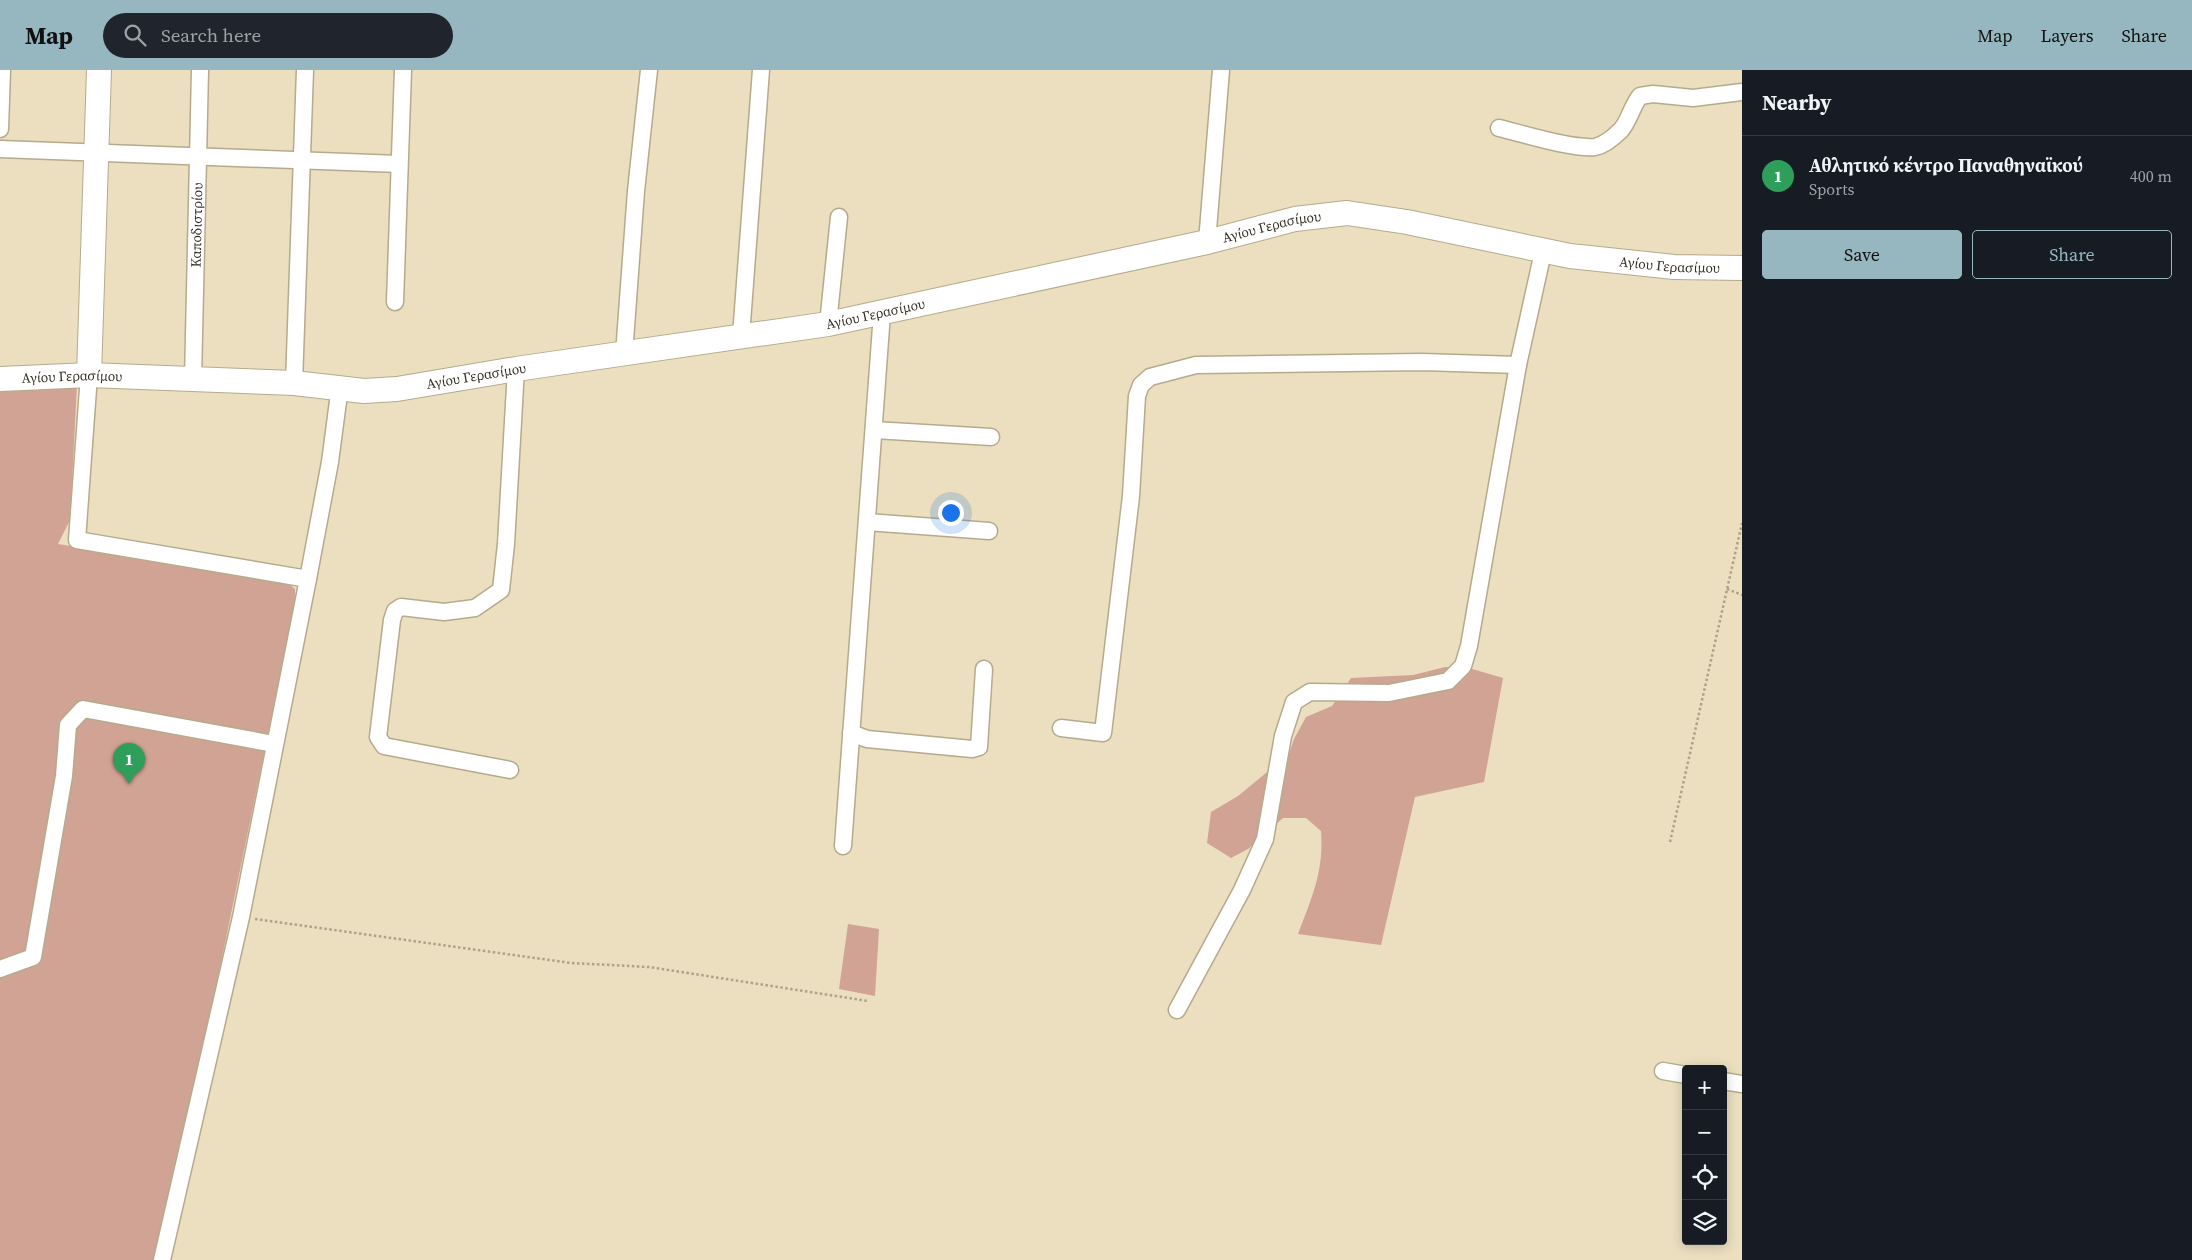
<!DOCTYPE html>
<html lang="en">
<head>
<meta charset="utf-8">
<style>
  :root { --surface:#171b24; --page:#20242c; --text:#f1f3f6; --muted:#9ea1a6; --line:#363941; --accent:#96b7bf }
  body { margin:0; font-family:"Source Serif 4",serif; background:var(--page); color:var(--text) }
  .controls { position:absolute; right:15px; bottom:15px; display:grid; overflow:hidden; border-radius:5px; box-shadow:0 2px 12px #0003 }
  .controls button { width:45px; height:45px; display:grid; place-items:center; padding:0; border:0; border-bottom:1px solid var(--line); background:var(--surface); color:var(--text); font:25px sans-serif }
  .you { position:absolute; left:950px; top:442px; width:18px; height:18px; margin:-12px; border:4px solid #fff; border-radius:50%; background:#1a73e8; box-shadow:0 0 0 8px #1a73e833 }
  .badge { display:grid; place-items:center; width:32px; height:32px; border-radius:50%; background:var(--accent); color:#fff; font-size:16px; font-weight:700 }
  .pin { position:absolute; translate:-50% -41px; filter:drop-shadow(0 1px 2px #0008) }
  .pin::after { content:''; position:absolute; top:26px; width:18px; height:15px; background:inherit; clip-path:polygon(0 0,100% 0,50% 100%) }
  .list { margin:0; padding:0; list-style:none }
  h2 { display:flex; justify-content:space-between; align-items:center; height:65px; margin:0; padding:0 20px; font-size:21px }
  h2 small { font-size:16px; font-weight:400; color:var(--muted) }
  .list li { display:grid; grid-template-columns:32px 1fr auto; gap:15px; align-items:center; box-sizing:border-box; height:80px; padding:0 20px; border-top:1px solid var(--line) }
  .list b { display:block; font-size:19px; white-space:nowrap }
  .list p { margin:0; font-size:16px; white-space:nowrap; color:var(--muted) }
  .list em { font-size:16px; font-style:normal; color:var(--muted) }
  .actions { display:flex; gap:10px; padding:15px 20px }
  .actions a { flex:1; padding:11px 0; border:1px solid var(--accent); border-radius:5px; text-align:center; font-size:18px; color:var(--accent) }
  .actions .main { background:var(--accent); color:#111 }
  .icon { flex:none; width:28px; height:28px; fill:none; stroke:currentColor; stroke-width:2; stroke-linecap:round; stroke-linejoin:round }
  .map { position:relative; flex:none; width:1742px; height:1190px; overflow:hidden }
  header { display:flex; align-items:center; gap:30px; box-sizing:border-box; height:70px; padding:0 25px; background:var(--accent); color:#111 }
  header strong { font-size:24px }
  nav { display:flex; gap:28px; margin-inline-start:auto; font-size:18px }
  .search { width:350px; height:45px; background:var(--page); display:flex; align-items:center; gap:12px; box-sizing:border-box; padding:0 18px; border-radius:28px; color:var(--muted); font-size:19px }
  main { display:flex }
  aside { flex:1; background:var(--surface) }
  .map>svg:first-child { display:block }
</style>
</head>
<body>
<header>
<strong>Map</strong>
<div class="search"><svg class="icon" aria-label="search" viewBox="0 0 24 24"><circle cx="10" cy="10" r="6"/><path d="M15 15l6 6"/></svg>Search here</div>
<nav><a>Map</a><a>Layers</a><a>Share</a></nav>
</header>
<main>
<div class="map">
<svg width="1742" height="1190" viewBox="0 0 1742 1190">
  <rect width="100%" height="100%" fill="#ebdfc0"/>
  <g fill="#d1a395">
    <polygon points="77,315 70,450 58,474 284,510 295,519 295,533 217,912 153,1190 0,1190 0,317"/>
    <path d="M1445,597L1469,598L1503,608L1484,712L1415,727L1381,875L1298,864C1312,827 1324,801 1321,761L1306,748H1283L1248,779L1231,788L1207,773L1211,742L1238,726L1289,684L1294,669L1306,647L1332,636L1351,608L1413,605Z"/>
    <polygon points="848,854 879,859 875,926 839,919"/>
  </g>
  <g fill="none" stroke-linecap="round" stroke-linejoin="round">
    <g stroke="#b6aa8c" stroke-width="19">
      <g id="street">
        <path d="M1499,58C1524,64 1571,79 1595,77C1605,75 1614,67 1621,60C1629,51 1632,36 1640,26L1653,24L1693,28L1742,22"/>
        <polyline points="0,59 2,0"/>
        <polyline points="0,79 399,94"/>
        <polyline points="1207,172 1221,0"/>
        <polyline points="395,232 403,0"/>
        <polyline points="828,254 839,147"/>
        <polyline points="741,266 761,0"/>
        <polyline points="624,284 636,121 649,0"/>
        <polyline points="89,305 77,470 308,509 330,392 340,316"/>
        <path id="s1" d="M193,309L200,0"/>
        <polyline points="294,313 305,0"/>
        <polyline points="874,360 991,367"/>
        <polyline points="867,452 989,461"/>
        <polyline points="1061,658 1103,663 1131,426 1137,326 1141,315 1150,307 1196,295 1422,292 1518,295 1543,182"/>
        <polyline points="851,663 867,669 972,679 979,677 984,599"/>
        <polyline points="510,700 384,676 378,667 392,550 395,541 401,537 444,542 475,538 501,520 506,474 516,299"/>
        <polyline points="843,776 882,243"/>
        <polyline points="0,899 33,887 64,706 68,655 83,639 274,674"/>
        <polyline points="1177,940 1242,820 1265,769 1283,666 1294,632 1310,622 1389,623 1448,611 1463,596 1469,576 1518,295"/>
        <polyline points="1663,1001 1686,1005"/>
        <polyline points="1723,1011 1742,1014"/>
        <polyline points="162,1190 241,847 308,509"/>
      </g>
    </g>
    <g stroke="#b6aa8c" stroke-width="26">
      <g id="secondary">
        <polyline points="89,305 99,0"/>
        <path id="s2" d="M0,309L89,305L294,313L364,321L397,319L516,299L828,254L1207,172L1295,149L1347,143L1407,152L1570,186L1674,197L1742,198"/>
      </g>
    </g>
    <g stroke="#aca28a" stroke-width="2.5" stroke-dasharray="2.5 2.5" stroke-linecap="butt">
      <polyline points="1727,519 1742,525"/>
      <polyline points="1670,772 1742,453"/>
      <polyline points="255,849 571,893 649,897 868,931"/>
    </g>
    <use href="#street" stroke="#fff" stroke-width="16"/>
    <use href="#secondary" stroke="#fff" stroke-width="24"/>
  </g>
  <g text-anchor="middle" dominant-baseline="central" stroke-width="5" stroke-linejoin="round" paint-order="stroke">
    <g font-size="14" fill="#342f23" stroke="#f9eccd">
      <text stroke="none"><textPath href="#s1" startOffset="154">Καποδιστρίου</textPath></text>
      <text stroke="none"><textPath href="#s2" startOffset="1288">Αγίου Γερασίμου</textPath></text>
      <text stroke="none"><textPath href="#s2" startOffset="1692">Αγίου Γερασίμου</textPath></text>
      <text stroke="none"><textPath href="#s2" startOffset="882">Αγίου Γερασίμου</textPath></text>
      <text stroke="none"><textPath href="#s2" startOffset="478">Αγίου Γερασίμου</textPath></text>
      <text stroke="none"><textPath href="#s2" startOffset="72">Αγίου Γερασίμου</textPath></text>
    </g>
  </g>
</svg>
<div class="controls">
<button>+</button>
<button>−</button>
<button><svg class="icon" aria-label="locate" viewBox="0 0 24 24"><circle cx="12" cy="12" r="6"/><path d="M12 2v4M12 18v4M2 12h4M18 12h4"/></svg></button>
<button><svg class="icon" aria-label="layers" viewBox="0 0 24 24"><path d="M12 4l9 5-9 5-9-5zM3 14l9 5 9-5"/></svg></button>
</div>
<div class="you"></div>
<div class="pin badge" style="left:129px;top:714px;background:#2e9e5b">1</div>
</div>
<aside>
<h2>Nearby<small></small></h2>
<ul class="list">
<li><span class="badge" style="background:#2e9e5b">1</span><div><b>Αθλητικό κέντρο Παναθηναϊκού</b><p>Sports</p></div><em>400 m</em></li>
</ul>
<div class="actions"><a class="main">Save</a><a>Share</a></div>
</aside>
</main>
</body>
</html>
